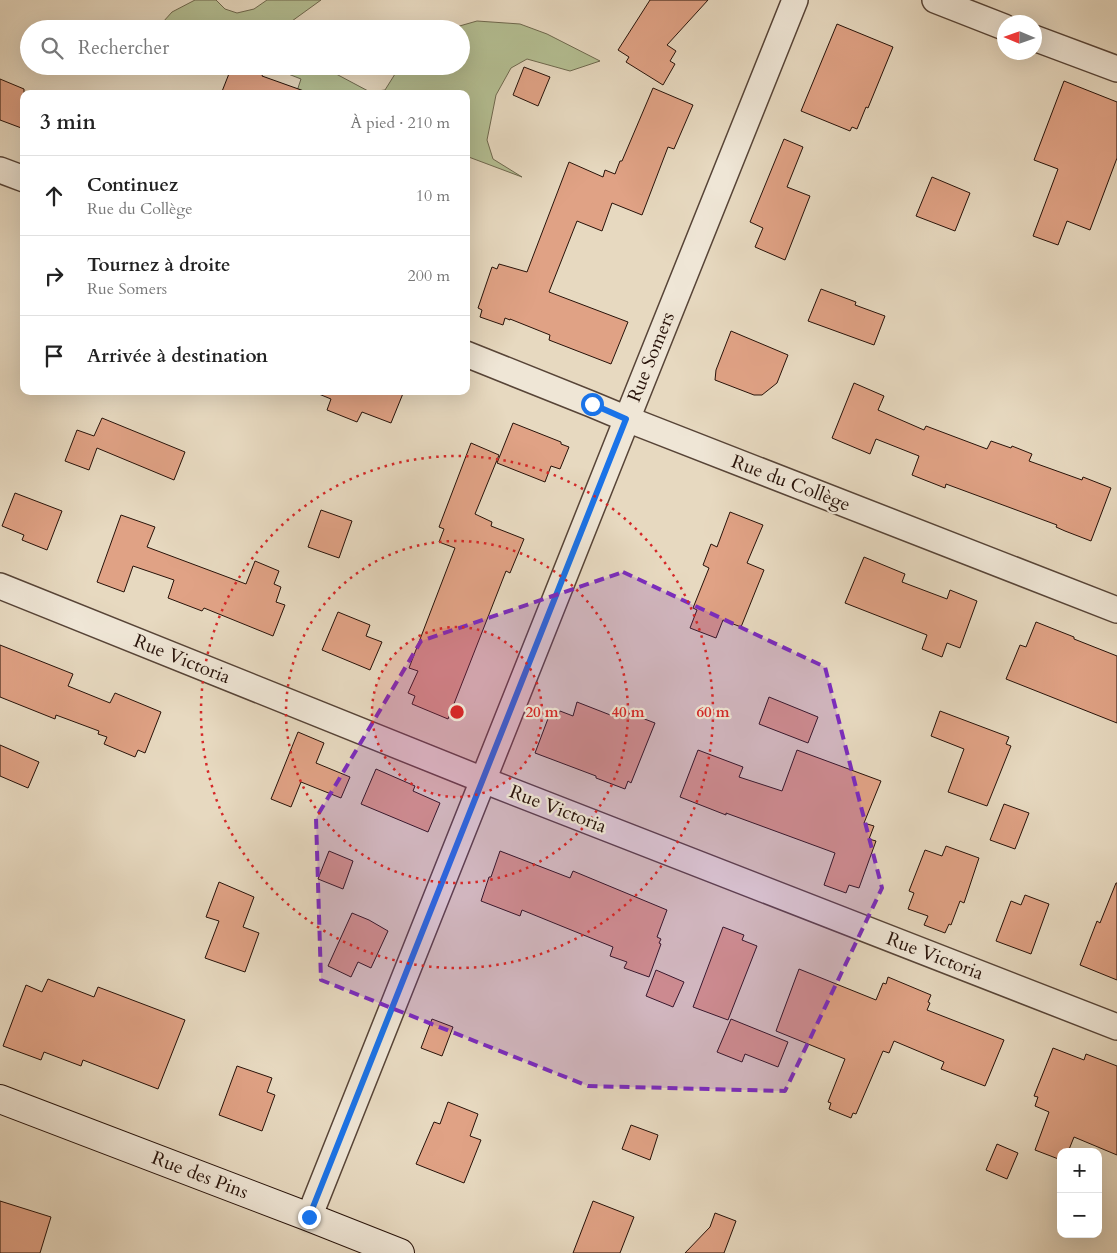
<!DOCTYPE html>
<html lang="fr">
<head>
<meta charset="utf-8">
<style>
  :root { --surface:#fff; --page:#f6f6f6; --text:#222; --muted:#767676; --line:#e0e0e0 }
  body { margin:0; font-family:Cardo,serif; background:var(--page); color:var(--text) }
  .controls { position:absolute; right:15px; bottom:15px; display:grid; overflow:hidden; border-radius:10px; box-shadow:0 5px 20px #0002 }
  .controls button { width:45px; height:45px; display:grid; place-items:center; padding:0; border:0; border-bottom:1px solid var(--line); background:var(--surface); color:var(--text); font:25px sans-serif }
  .compass { position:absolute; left:997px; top:15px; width:45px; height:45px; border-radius:50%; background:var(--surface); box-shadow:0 5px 20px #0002; rotate:272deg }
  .stop { position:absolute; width:15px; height:15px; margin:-11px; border:4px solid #1a73e8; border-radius:50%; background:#fff }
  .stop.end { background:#1a73e8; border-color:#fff; box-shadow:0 1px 5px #0008 }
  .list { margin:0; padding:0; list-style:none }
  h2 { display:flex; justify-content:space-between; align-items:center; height:65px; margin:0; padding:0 20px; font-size:21px }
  h2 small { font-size:16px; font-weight:400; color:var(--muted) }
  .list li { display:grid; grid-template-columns:32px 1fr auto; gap:15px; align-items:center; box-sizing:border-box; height:80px; padding:0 20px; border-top:1px solid var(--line) }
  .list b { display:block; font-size:19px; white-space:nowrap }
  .list p { margin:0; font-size:16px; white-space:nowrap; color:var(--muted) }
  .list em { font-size:16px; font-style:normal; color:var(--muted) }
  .icon { flex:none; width:28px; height:28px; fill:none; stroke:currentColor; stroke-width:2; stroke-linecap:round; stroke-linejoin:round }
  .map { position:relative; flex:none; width:1117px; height:1253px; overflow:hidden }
  .search { position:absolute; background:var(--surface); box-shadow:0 5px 20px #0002; left:20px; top:20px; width:450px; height:55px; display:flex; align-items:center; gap:12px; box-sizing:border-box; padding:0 18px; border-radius:28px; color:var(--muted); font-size:19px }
  .panel { position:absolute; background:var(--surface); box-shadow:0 5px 20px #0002; left:20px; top:90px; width:450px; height:305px; border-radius:10px }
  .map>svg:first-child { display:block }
</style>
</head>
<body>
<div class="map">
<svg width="1117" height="1253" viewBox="0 0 1117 1253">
  <rect width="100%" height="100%" fill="#e7d9c0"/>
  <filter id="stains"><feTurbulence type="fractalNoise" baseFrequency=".004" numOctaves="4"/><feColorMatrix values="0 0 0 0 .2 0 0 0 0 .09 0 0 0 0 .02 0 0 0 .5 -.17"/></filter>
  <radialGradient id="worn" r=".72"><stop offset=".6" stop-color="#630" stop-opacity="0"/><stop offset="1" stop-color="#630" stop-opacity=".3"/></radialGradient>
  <g fill="#b4bf93" stroke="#6e684e">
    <polygon points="195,0 216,0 225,9 237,13 254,9 267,0 321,0 292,21 286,29 171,29 163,22 172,12"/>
    <polygon points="477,21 520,24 547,34 600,61 570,71 527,59 511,68 496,95 487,140 493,159 522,177 466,156 466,94 296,94 301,79 268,66 323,67 370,92 385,90 400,66 461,66 461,29 449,29"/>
  </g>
  <g fill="#e0a285" stroke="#271209">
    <polygon points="650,0 708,0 667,45 676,51 670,61 675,64 663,85 626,62 629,57 618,50"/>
    <polygon points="837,24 893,47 868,108 866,107 857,129 852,127 850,131 801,111"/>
    <polygon points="232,66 247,66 263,73 262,76 304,91 303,94 221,94"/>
    <polygon points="524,67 550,77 538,106 513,95"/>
    <polygon points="0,79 24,89 24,129 0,120"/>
    <polygon points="1064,81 1117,102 1117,158 1090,230 1067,221 1058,245 1033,236 1058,169 1034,160"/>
    <polygon points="653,88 693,105 674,149 668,147 642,215 612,203 602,231 577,221 549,292 628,322 611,364 549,340 550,335 510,319 510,320 505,318 503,325 480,317 482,310 478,308 492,267 497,269 499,264 527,272 569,162 603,177 605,170 615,174 620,161 622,161"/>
    <polygon points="784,139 803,147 787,187 810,196 785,260 755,247 763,228 750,222"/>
    <polygon points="932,177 970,193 955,231 916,216"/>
    <polygon points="821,289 856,302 855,305 885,316 874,345 808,321"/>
    <polygon points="731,331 788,355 777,383 762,395 754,395 715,380 716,370"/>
    <polygon points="854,383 884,396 878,410 924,430 926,426 987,449 991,441 1011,448 1012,446 1032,454 1029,461 1082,480 1083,477 1111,488 1091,541 1065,531 1056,527 1057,525 946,484 945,488 912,475 919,456 876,439 870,454 832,438"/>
    <polygon points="314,391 404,391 391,423 362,412 357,422 327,410 331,399 314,392"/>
    <polygon points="102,418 185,452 174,480 97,448 89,470 65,461 77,430 94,436"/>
    <polygon points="513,423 561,442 561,444 569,447 560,469 551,466 545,482 497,463"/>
    <polygon points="471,443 499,455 475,514 492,522 491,526 524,539 510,573 506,571 448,719 412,704 415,696 408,693 418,671 409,668 455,548 439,542 444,529 439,527"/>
    <polygon points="15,493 62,511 47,550 22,540 24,535 2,526"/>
    <polygon points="321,510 352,521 339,558 308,547"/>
    <polygon points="730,512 763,525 747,563 764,570 741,627 723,620 716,638 690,628 697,610 693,608 709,568 703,565 711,544 717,547"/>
    <polygon points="121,515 155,527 147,547 246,584 255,561 279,571 274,584 281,587 276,602 285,605 273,636 204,608 202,611 168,598 174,580 133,566 124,592 97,582"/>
    <polygon points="864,557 905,574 902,582 947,599 950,590 977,601 960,648 947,643 942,657 922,649 927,635 845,603"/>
    <polygon points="338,612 370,625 366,636 382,642 370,670 322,650"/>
    <polygon points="1036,622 1074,637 1074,639 1117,656 1117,723 1006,679 1020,645 1026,647"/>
    <polygon points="0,645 73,674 68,686 110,703 115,693 161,712 145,753 138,750 135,757 104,744 107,737 98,734 99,731 56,715 55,719 0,697"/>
    <polygon points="769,697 818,717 808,743 759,724"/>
    <polygon points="577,702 618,718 621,710 655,723 631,783 628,781 625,789 596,778 596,776 535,753 549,716 557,719 560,711 573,716"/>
    <polygon points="940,711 1009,737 1006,744 1011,746 987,806 948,792 964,749 931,736"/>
    <polygon points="298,732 324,743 316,763 350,777 341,798 301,782 291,807 271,799"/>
    <polygon points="0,745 39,762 28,788 0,776"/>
    <polygon points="698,750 743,767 739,777 782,791 797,750 881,781 864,823 874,826 869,839 876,841 859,888 849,885 846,893 824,885 835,853 726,813 726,815 680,797"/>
    <polygon points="376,769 415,786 413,791 440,803 428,832 361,804"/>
    <polygon points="1004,804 1029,813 1015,849 990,840"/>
    <polygon points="946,846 979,858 964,903 960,901 951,925 949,924 945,933 924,925 928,916 908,909 914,893 909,891 925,850 942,856"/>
    <polygon points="329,851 353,861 343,889 318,879"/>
    <polygon points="500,851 570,878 573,871 667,910 657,937 661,939 659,943 661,944 649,977 624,968 627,962 610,956 613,947 522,910 520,916 481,901 489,877 491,877"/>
    <polygon points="219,882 254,897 243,927 259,933 245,972 205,958 219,921 206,917"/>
    <polygon points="1116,883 1117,883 1117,980 1080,965 1097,921 1100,923"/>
    <polygon points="1025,895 1049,904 1031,954 996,941 1011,901 1021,905"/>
    <polygon points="352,913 369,920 388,931 371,968 358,962 351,977 328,966"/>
    <polygon points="723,927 744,935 742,940 757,946 728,1020 693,1007"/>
    <polygon points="799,969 876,1000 883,983 886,984 888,977 931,995 928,1002 930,1003 927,1010 1004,1040 985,1086 941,1069 944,1062 894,1041 889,1053 883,1051 856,1114 853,1113 851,1118 829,1109 831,1103 828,1102 845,1059 776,1031"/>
    <polygon points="656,970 684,982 673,1007 646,996"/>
    <polygon points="48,979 94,997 98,987 185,1020 158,1089 83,1060 81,1066 44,1052 41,1060 3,1046 26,985 42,992"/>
    <polygon points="432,1019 453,1027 442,1056 421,1048"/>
    <polygon points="731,1019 788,1042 778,1067 745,1054 742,1062 717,1052"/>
    <polygon points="1053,1048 1084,1060 1086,1054 1117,1066 1117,1155 1074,1137 1068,1152 1061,1152 1061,1160 1035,1150 1049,1112 1035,1106 1038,1097 1034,1096"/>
    <polygon points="237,1066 272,1078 267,1092 275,1095 262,1131 219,1115"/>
    <polygon points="448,1102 478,1114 470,1136 481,1140 464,1183 416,1164 434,1122 440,1124"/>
    <polygon points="631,1125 658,1135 650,1160 622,1149"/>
    <polygon points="997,1144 1018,1153 1007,1179 986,1170"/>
    <polygon points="0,1201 51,1217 40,1253 0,1253"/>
    <polygon points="593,1201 634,1217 620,1253 573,1253"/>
    <polygon points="715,1213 736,1221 724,1253 685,1253 710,1227"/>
  </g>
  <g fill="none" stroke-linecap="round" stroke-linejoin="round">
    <g stroke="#574437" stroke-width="28">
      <g id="street">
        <polyline points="935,0 1004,27"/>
        <polyline points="1034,38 1117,69"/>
        <polyline points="0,170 24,179"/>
        <polyline points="466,354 591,404 627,419 1117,610"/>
        <polyline points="0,586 483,780 1117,1027"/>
        <polyline points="309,1217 627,419 795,0"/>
      </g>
    </g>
    <g stroke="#271209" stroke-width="30">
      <polyline id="secondary" points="0,1099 309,1217 400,1253"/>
    </g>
    <use href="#street" stroke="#efe6d6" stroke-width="25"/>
    <use href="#secondary" stroke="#efe6d6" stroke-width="28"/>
  </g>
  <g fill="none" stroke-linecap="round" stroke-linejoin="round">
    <polyline stroke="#1a73e8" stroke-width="6" points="309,1217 626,419 592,404"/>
  </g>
  <path fill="#7b2cbf" fill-opacity="0.2" stroke="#7b2cbf" stroke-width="4" stroke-dasharray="10 6" stroke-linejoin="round" d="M623,572L825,667L882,888L785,1091L588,1086L321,980L316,818L421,641Z"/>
  <circle cx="457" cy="712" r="85" fill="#d62828" fill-opacity=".12"/>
  <g fill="none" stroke="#d62828" stroke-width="2.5" stroke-dasharray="2.5 5">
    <circle cx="457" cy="712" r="85"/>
    <circle cx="457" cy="712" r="171"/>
    <circle cx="457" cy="712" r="256"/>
  </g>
  <g text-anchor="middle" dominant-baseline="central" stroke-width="4.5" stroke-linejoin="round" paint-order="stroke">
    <g font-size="19" fill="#271209" stroke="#efe6d6">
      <text transform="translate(651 357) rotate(-68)">Rue Somers</text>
      <text transform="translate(791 483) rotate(21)">Rue du Collège</text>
      <text transform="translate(182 659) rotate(22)">Rue Victoria</text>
      <text transform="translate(558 809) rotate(21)">Rue Victoria</text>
      <text transform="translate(935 956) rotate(21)">Rue Victoria</text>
      <text transform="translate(200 1175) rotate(21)">Rue des Pins</text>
    </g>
  </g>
  <circle cx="457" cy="712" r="8" fill="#d62828" stroke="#efe6d6" stroke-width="2.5"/>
  <g font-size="15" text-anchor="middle" font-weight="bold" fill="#d62828" stroke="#efe6d6" stroke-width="4.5" stroke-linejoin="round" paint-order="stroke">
    <text x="542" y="717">20 m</text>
    <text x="628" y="717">40 m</text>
    <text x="713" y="717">60 m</text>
  </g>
  <rect width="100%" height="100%" filter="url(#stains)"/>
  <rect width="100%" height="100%" fill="url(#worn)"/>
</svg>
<div class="controls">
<button>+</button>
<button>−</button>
</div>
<svg class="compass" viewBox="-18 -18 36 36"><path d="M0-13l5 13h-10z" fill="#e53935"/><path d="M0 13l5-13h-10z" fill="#767676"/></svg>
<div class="stop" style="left:592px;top:404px"></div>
<div class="stop end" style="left:309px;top:1217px"></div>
<div class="search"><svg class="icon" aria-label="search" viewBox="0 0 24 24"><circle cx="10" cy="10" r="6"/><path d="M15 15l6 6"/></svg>Rechercher</div>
<section class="panel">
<h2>3 min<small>À pied · 210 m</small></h2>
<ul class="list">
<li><svg class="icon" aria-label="ahead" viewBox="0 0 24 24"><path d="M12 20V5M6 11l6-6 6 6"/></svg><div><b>Continuez</b><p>Rue du Collège</p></div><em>10 m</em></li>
<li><svg class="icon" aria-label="right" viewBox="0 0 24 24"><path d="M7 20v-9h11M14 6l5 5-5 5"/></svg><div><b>Tournez à droite</b><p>Rue Somers</p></div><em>200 m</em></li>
<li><svg class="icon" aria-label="arrive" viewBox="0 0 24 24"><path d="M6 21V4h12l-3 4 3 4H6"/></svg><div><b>Arrivée à destination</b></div></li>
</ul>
</section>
</div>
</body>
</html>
